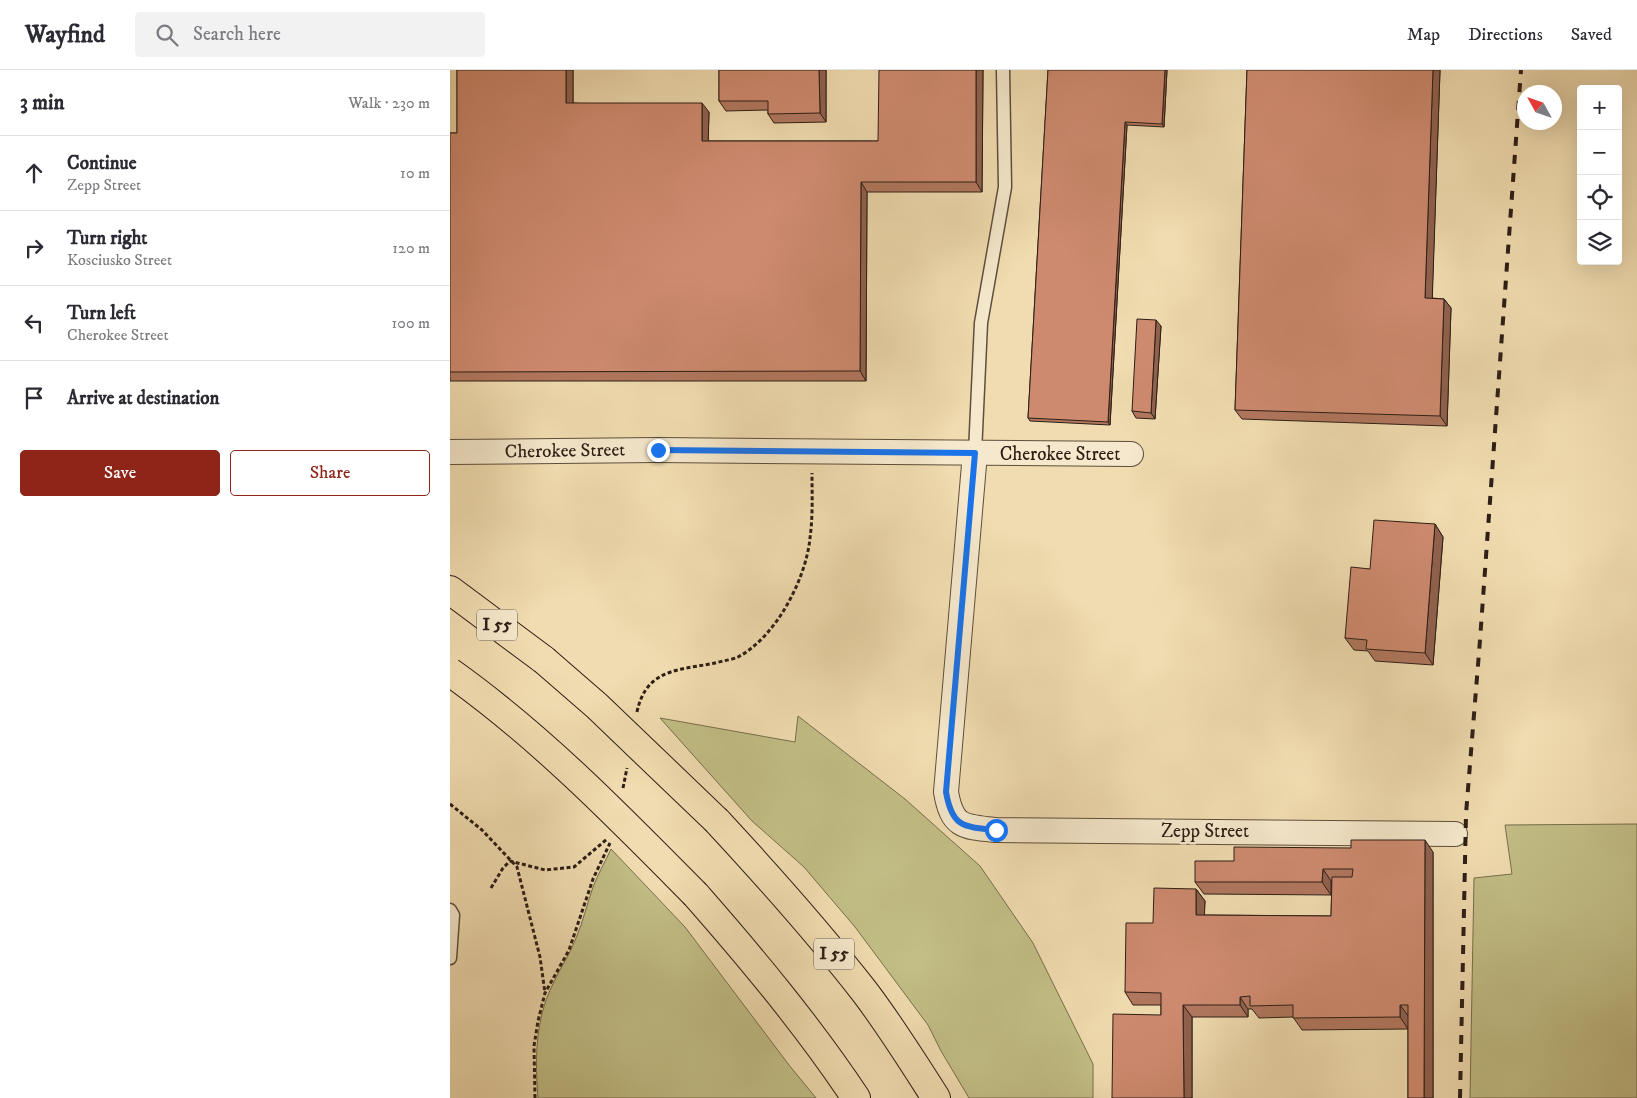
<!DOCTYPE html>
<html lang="en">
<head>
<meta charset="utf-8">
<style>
  :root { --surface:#fff; --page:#f2f2f3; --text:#2b2b33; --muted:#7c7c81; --line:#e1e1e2; --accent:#8f2418 }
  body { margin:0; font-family:"IM FELL DW Pica",serif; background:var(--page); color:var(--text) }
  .controls { position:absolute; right:15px; top:15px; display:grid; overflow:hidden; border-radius:5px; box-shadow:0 5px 20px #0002 }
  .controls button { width:45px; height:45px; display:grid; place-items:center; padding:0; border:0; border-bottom:1px solid var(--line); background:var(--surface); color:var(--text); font:25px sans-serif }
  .compass { position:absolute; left:1067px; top:15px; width:45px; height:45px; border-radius:50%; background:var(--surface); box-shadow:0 5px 20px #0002; rotate:310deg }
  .stop { position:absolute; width:15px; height:15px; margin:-11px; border:4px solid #1a73e8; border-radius:50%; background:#fff }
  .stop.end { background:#1a73e8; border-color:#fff; box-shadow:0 1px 5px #0008 }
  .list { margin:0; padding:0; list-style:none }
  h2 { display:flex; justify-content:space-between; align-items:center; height:65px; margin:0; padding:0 20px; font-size:21px }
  h2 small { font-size:16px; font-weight:400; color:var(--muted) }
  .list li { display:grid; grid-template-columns:32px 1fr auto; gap:15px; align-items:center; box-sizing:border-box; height:75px; padding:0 20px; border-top:1px solid var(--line) }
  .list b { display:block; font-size:19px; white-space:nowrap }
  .list p { margin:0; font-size:16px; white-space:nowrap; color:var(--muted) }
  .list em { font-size:16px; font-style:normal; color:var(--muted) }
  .actions { display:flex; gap:10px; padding:15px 20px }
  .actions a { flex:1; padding:11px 0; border:1px solid var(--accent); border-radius:5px; text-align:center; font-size:18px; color:var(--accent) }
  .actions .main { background:var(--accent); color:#fff }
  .icon { flex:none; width:28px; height:28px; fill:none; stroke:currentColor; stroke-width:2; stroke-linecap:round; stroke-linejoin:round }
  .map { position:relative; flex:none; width:1187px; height:1028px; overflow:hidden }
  header { display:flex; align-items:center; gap:30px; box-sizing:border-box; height:70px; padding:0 25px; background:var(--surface); border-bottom:1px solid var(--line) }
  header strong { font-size:24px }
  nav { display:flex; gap:28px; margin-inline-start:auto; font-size:18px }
  .search { width:350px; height:45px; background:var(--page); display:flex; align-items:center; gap:12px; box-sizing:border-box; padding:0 18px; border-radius:5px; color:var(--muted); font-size:19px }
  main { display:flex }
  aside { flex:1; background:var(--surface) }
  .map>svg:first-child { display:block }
</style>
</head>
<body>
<header>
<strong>Wayfind</strong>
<div class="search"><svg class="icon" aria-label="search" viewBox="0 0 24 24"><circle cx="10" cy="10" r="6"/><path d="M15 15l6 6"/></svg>Search here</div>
<nav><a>Map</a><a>Directions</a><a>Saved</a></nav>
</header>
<main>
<aside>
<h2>3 min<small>Walk · 230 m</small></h2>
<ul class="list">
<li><svg class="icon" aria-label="ahead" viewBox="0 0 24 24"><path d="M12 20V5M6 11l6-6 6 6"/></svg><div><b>Continue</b><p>Zepp Street</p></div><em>10 m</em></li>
<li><svg class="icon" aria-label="right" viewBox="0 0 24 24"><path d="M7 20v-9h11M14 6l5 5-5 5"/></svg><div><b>Turn right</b><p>Kosciusko Street</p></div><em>120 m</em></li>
<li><svg class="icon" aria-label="left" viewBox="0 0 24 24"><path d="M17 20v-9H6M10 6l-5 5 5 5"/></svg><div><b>Turn left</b><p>Cherokee Street</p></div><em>100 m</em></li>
<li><svg class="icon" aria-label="arrive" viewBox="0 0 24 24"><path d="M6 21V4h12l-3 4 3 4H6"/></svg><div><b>Arrive at destination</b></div></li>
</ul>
<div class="actions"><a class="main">Save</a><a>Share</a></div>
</aside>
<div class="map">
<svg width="1187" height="1028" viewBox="0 0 1187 1028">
  <rect width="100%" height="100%" fill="#f0dcb0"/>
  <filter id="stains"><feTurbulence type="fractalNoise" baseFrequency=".004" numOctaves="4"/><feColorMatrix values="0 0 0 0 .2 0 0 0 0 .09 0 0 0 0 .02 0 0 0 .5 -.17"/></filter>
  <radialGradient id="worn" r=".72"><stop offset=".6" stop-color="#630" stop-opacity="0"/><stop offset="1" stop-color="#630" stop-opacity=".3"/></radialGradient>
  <g fill="#c2be86" stroke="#786e4e">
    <polygon points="348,646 455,729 530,796 583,873 643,994 643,1028 519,1028 491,981 478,955 405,857 354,797 302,751 210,648 345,672"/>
    <polygon points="1187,754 1187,1028 1020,1028 1024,808 1062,804 1055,755"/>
    <path d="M161,779L235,857L339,995L366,1028H88C85,990 85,951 102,916C109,899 120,885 126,868C133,852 137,834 143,817C148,804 155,792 161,779Z"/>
  </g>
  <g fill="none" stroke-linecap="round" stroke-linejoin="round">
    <g stroke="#5e4e3c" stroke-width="15">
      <g id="lane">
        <polyline points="525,383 531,253 555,117 553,0"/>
        <polyline points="0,840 3,845 0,888"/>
      </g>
    </g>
    <g stroke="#5e4e3c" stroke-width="26">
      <g id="street">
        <polyline points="0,382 207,380 681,384"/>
        <path d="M525,383L496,722C502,757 513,757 546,760L1005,764"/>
      </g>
    </g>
    <g stroke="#2d1e16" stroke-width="30">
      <g id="highway">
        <polyline points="0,520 94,590"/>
        <path d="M267,751C318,806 368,862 414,921C440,955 463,992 486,1028"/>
        <path d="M246,825C303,890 358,956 406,1028"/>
      </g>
    </g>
    <g stroke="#2d1e16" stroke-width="3" stroke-dasharray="4 2.5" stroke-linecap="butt">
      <path d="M187,642C197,594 236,601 273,591C278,590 284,589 288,587C326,567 356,509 360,468C363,446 362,424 362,403"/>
      <polyline points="173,718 177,698"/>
      <polyline points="0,734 32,760 67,797 90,887 95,923"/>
      <polyline points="41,818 53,798 60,791 95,800 124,797 157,769"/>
      <polyline points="85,1028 84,976 88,951 95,923 119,880 143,809 160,773"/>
    </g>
    <use href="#lane" stroke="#f5e8cc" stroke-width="12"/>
    <use href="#street" stroke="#f5e8cc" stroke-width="24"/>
    <use href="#highway" stroke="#f0dcb0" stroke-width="28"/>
    <polyline stroke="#2d1e16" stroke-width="4" stroke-dasharray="9 9" stroke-linecap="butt" points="1010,1028 1016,744 1030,570 1071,0"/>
    <g stroke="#2d1e16" stroke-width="30" stroke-linecap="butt">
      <g id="highway-bridge">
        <polyline points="94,590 147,636 267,751"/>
        <path d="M0,602C90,666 168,746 246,825"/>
      </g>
    </g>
    <use href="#highway-bridge" stroke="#f0dcb0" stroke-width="28"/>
  </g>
  <g fill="#b1775f" stroke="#2d1e16">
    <polygon points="7,0 123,0 123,33 259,42 258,71 428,71 533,0 532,122 417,122 416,311 0,311 0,63 7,63"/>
    <polygon points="269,0 376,0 376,52 324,53 318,44 318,40 276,41 269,31"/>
    <polygon points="598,0 717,0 714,57 677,55 660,355 580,351 578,348"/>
    <polygon points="797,0 990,0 982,228 994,229 1001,238 997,356 792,349 785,340"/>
    <polygon points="711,256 705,349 686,348 682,341"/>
    <polygon points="985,454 993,467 983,595 925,591 918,581 904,580 895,568 920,499"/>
    <polygon points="983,782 983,1028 958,1028 958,959 852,960 843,947 809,948 802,939 798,939 798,947 742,947 742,1028 662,1028 711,945 711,935 683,935 675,922 703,853 746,819 755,831 754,845 881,846 882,811 881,825 754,824 745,812 784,791"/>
  </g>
  <g fill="#90614e" stroke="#2d1e16">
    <polygon points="116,0 123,0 123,42 116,33"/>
    <polygon points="369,0 376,0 376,52 370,43"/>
    <polygon points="526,0 533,0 532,122 526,112"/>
    <polygon points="715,0 717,0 714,57 712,54"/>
    <polygon points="983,0 990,0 982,237 975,228"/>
    <polygon points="252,33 259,42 258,81 252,71"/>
    <polygon points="675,52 677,55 660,355 658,352"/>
    <polygon points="411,112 417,122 416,311 410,301"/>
    <polygon points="994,229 1001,238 997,356 990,346"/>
    <polygon points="706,250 711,256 705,349 701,343"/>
    <polygon points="985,454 993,467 983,595 975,583"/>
    <polygon points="975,770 983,782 983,1028 974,1028"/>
    <polygon points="873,799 881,811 881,825 872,812"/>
    <polygon points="746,819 755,831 754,857 746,845"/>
    <polygon points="790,927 798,939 798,947 790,935"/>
    <polygon points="733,935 742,947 742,1028 734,1028"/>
    <polygon points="950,935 959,947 958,959 950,947"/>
  </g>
  <g fill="#ce8a6f" stroke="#2d1e16">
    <polygon points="7,0 116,0 116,33 252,33 252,71 428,71 429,0 526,0 526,112 411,112 410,301 0,302 0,63 7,63"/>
    <polygon points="269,0 369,0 370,43 318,44 318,31 269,31"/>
    <polygon points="598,0 715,0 712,54 675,52 658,352 578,348"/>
    <polygon points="797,0 983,0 975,228 994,229 990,346 785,340"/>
    <polygon points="687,249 706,250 701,343 682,341"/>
    <polygon points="924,450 985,454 975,583 916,579 917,570 895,568 901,497 920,499"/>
    <polygon points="901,770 975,770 974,1028 958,1028 958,935 950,935 950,947 843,948 843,935 800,936 800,926 790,927 790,935 733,935 734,1028 662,1028 663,944 711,945 711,923 675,922 676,853 703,853 704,818 746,819 746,845 881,846 882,807 902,807 903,799 873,799 872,812 745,812 745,791 784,791 784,777 901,778"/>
  </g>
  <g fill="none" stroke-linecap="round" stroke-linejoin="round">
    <path stroke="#1a73e8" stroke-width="6" d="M208,380L525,383L496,722C502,757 513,757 546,760"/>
  </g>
  <g text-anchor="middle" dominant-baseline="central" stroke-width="5" stroke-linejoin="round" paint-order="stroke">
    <g fill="#f5e8cc" stroke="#695b4d" stroke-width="1">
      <rect x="27" y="539.5" width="40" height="31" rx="4"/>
      <rect x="364" y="868.5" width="40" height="31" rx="4"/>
    </g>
    <g font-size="18" font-weight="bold" fill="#2d1e16">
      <text x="47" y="555">I 55</text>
      <text x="384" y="884">I 55</text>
    </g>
    <g font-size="19" fill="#2d1e16" stroke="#f5e8cc">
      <text transform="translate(115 381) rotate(-1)">Cherokee Street</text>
      <text x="610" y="384">Cherokee Street</text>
      <text x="755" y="761">Zepp Street</text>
    </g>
  </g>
  <rect width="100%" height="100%" filter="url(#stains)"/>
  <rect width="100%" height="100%" fill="url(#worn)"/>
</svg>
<div class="controls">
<button>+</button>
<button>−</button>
<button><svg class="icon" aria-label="locate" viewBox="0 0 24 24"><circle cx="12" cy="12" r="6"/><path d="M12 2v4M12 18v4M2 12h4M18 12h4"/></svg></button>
<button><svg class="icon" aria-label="layers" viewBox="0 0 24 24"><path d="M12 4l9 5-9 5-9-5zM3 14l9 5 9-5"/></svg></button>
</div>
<svg class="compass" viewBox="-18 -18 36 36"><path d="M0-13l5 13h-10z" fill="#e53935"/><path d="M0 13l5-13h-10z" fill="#7c7c81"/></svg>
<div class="stop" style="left:546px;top:760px"></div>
<div class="stop end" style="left:208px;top:380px"></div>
</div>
</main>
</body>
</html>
